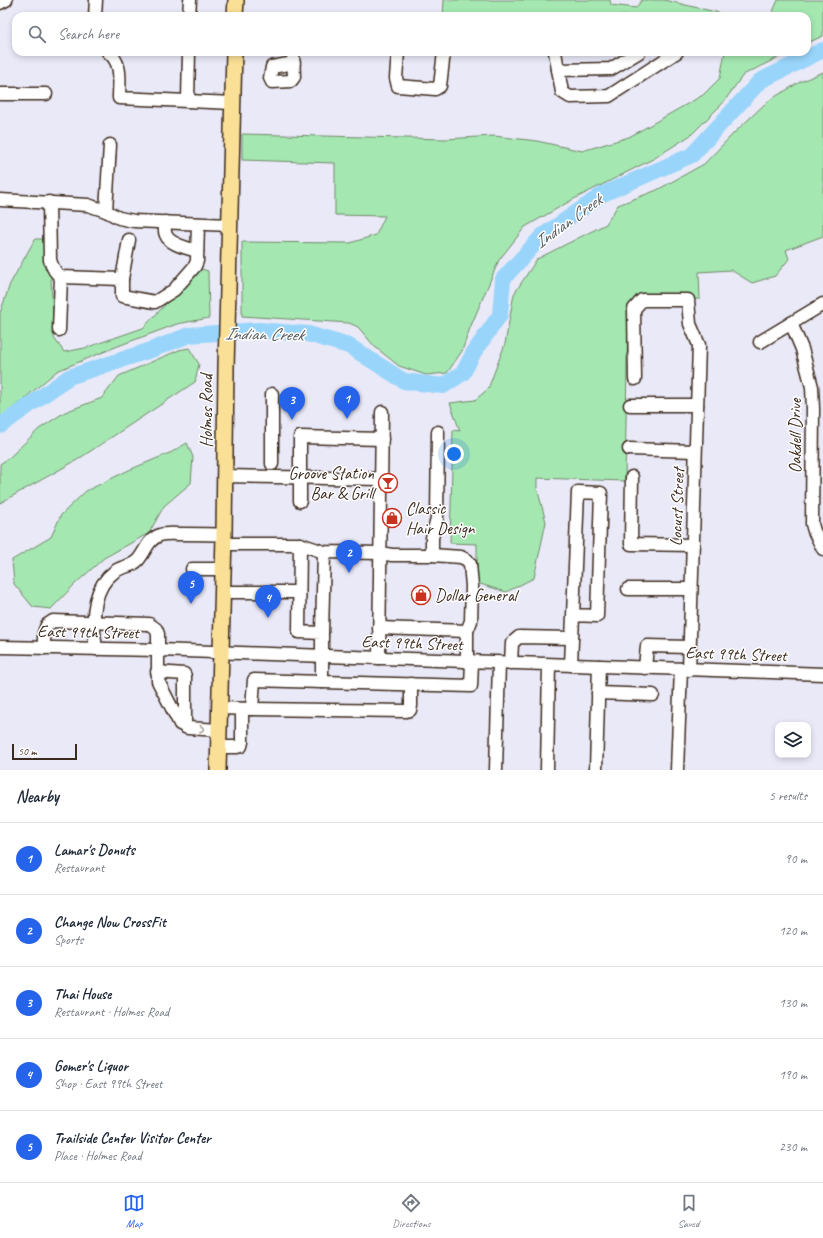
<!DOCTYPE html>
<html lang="en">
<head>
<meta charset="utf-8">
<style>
  :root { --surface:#fff; --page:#f6f6f7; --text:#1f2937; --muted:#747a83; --line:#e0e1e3; --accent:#2563eb }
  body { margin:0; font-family:Caveat,sans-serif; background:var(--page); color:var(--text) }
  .controls { position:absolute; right:12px; bottom:12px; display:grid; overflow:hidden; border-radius:8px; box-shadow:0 2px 6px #0003 }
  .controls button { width:36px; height:36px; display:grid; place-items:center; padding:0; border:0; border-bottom:1px solid var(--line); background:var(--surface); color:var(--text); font:20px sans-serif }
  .scale { position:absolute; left:12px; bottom:10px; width:65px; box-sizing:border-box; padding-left:4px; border:2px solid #3b2a1e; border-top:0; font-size:11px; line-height:14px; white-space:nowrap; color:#3b2a1e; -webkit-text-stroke:3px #fff; paint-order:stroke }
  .you { position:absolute; left:454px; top:454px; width:14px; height:14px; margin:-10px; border:3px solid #fff; border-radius:50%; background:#1a73e8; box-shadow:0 0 0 6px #1a73e833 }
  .badge { display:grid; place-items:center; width:26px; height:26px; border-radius:50%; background:var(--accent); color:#fff; font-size:13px; font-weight:700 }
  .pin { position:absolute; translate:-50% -33px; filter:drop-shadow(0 1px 2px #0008) }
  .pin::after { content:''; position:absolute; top:21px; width:14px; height:12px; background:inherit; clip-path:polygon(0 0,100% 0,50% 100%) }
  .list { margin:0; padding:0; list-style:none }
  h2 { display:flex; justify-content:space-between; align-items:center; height:52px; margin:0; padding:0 16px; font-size:17px }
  h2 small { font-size:13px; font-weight:400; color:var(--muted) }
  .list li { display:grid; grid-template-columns:26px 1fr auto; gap:12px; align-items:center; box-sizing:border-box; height:72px; padding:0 16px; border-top:1px solid var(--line) }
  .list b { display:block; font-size:15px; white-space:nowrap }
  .list p { margin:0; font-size:13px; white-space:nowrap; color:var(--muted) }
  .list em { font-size:13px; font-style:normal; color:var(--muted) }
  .icon { flex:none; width:22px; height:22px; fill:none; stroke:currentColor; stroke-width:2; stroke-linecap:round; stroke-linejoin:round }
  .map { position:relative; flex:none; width:823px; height:770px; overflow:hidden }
  .search { position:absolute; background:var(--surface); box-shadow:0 2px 6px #0003; left:12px; right:12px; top:12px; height:44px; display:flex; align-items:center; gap:10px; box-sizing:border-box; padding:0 14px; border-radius:12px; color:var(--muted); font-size:15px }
  .sheet { height:412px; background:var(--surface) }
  nav { display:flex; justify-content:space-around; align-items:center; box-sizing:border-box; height:56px; border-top:1px solid var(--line); background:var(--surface); font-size:11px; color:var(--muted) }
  nav a { display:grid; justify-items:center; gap:2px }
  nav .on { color:var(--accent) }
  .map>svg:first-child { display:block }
</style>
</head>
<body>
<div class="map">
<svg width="823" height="770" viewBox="0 0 823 770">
  <rect width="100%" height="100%" fill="#eae9f8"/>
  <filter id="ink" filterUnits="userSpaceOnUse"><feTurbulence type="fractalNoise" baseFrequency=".025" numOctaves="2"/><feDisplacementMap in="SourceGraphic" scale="8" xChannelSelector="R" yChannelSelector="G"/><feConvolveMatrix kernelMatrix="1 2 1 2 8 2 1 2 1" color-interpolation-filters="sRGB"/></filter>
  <g filter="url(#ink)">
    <g fill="#a4e7b1" stroke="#708868">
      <polygon points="444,0 610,0 611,5 636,8 642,0 664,0 720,13 724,16 443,16"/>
      <polygon points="778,0 823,0 823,36 807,43 807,16 771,16"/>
      <polygon points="725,52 789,52 743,75 723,103 691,135 653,159 572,200 525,227 499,260 470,328 462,351 447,373 426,375 399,366 375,347 358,327 349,323 242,316 242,242 350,243 376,235 385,216 335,215 335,163 242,160 242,134 446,139 494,136 537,141 582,151 629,137 703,95 720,78"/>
      <polygon points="823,72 823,236 786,250 789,259 775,276 752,283 731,270 699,272 700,299 637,300 628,305 625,481 537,478 537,488 546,522 534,578 506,592 477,583 477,544 450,543 453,430 460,431 450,403 475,400 488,389 505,344 514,294 537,259 606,224 618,205 657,190 704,164 733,134 768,101 800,82"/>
      <polygon points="35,239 49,239 54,338 64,352 85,348 143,328 165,305 188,276 198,268 208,271 209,318 177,324 118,346 57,371 0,419 0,313 10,284"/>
      <polygon points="189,348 199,364 195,382 77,460 0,503 0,464 10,457 39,429 65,412 102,398 119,376 179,350"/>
      <polygon points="187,443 193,457 191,483 164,506 149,533 104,558 75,584 51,609 33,607 14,584 12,560 51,537 61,515 86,491 129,470 172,452"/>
    </g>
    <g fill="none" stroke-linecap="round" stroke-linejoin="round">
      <polyline stroke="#99d5fa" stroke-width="16" points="0,426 69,377 151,350 189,335 258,330 308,334 349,346 404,381 443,386 463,373 474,352 500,315 503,279 542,236 603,194 692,155 760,81 823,50"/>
      <g stroke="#3b2a1e" stroke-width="15">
        <g id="minor">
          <polyline points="0,3 6,0"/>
          <polyline points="95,16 96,0"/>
          <polyline points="189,16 190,0"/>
          <path d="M108,52C123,63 119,81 119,98L233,103"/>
          <polyline points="293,52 294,77 291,81 272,82 270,78 272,67 294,63"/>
          <polyline points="398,52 396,78 398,86 435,89 440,86 444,52"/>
          <polyline points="555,52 562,92 570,97 609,96 677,52"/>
          <polyline points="558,70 611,69 639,52"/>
          <polyline points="0,94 46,94"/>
          <polyline points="188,101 189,52"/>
          <polyline points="0,200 88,205 106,211 119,218 134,221 230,225"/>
          <path d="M49,202L50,260C52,267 55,273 61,277L122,279V296L155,302L174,290L195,266L197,261L198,224"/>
          <polyline points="106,211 110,145"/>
          <path d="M165,222C165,226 164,231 166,235C170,245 188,248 197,251"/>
          <polyline points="122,279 129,240"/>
          <polyline points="791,323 802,349 812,387 813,409 812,524 814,531 823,549"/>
          <polyline points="59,330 61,277"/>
          <polyline points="760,342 823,304"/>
          <polyline points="635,379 634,309 642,300 688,300 690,324 699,345 689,670"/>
          <polyline points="630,405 697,405"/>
          <polyline points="629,449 695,451"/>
          <polyline points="272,464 272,394"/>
          <polyline points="225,476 381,479"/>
          <polyline points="632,477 631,544 693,545"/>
          <polyline points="300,501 300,437 382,439"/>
          <polyline points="224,544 300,544 324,552 380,553 392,555 432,555 432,538 437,518 438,432"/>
          <polyline points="300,544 299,632 322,633 322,682 471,686 472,662"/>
          <polyline points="432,555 461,557 467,560 470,564 472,586 471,621 467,631 467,662"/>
          <polyline points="192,569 223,569"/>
          <polyline points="628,589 691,589"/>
          <polyline points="223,592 299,592"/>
          <polyline points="379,628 467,631"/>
          <polyline points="322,633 324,552"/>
          <polyline points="0,647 159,650 823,674"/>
          <polyline points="44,648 44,633 47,625 53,621 149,624 156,629 158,634 158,681 180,724 188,728 219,730"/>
          <path d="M96,649C92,624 91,589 114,572C121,566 132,567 138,560C146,551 147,540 160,535C166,533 175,534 181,534C196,534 210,534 224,535"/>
          <polyline points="379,658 382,412"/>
          <polyline points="511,663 512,643 519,637 572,638"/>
          <polyline points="571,665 578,492 601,493 597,616 573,615"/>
          <polyline points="645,668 647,646 689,647"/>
          <polyline points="157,672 184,674 185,676 185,727"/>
          <polyline points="598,693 653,695"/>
          <polyline points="220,708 252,709 254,680 322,682"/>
          <polyline points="252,709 406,711 410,710 411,706 411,684"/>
          <polyline points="219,747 237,747 241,746 242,742 242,709"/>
          <polyline points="496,770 499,663"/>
          <polyline points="547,770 549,665"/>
          <polyline points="596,770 599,666"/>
          <polyline points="677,770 681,669"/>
        </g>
      </g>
      <g stroke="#3b2a1e" stroke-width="18">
        <g id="major">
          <polyline points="235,16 236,0"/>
          <polyline points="218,770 224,535 226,368 234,52"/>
        </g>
      </g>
      <use href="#minor" stroke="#fff" stroke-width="12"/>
      <use href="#major" stroke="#fadf96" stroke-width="15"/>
    </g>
    <defs><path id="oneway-chevron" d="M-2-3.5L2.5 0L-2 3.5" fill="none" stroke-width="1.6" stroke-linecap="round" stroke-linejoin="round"/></defs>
    <use stroke="#a79f9a" href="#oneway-chevron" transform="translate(202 729) rotate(4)"/>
  </g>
  <defs>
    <g id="bar-ring" transform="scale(1)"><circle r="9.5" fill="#fff" stroke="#c8321e" stroke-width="1.5"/><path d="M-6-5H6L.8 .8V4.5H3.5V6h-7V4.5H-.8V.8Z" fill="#c8321e"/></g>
    <g id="shop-ring" transform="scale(1)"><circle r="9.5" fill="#fff" stroke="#c8321e" stroke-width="1.5"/><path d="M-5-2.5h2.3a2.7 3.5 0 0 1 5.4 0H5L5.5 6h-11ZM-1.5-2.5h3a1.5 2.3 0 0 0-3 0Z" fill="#c8321e"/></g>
  </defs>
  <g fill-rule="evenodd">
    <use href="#bar-ring" x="388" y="483"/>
    <use href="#shop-ring" x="392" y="518"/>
    <use href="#shop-ring" x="421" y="595"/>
  </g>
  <g text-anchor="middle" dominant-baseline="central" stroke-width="3" stroke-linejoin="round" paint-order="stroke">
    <g font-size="17" fill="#3b2a1e" stroke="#fff">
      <text transform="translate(206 411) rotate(-90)">Holmes Road</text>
      <text transform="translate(795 436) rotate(-90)">Oakdell Drive</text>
      <text transform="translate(677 507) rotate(-88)">Locust Street</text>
      <text transform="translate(88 632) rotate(1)">East 99th Street</text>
      <text transform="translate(412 643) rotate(2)">East 99th Street</text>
      <text transform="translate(736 654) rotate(2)">East 99th Street</text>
    </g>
    <g font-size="17" fill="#3b2a1e" stroke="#fff" text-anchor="start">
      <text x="374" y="473" text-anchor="end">Groove Station<tspan x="374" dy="20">Bar &amp; Grill</tspan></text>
      <text x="406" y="508">Classic<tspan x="406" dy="20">Hair Design</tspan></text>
      <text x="435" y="595">Dollar General</text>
    </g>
    <g font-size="18" font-style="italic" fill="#575d60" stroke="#fff">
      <text transform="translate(568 221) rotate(-36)">Indian Creek</text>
      <text transform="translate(264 334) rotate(1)">Indian Creek</text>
    </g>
  </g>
</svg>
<div class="controls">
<button><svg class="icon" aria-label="layers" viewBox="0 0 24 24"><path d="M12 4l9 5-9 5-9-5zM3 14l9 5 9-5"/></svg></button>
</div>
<div class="scale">50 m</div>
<div class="you"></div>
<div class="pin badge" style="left:347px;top:419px">1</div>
<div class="pin badge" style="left:349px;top:573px">2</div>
<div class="pin badge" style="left:292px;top:420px">3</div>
<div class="pin badge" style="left:268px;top:618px">4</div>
<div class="pin badge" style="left:191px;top:604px">5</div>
<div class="search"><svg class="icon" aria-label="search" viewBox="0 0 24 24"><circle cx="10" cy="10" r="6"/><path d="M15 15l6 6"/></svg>Search here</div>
</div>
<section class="sheet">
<h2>Nearby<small>5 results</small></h2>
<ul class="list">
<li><span class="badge">1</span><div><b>Lamar's Donuts</b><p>Restaurant</p></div><em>90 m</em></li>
<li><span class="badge">2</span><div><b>Change Now CrossFit</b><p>Sports</p></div><em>120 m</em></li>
<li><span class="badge">3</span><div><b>Thai House</b><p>Restaurant · Holmes Road</p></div><em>130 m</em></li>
<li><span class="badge">4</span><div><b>Gomer's Liquor</b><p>Shop · East 99th Street</p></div><em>190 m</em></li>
<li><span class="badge">5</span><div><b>Trailside Center Visitor Center</b><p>Place · Holmes Road</p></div><em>230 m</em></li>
</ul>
</section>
<nav>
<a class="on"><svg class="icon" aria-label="map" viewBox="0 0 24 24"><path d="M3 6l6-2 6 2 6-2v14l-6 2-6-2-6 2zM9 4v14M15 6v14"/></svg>Map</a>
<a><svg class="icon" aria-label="directions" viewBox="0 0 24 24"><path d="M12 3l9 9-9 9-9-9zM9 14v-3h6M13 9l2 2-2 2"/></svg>Directions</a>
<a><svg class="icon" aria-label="saved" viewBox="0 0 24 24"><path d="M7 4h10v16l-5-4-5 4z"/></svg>Saved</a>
</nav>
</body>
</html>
